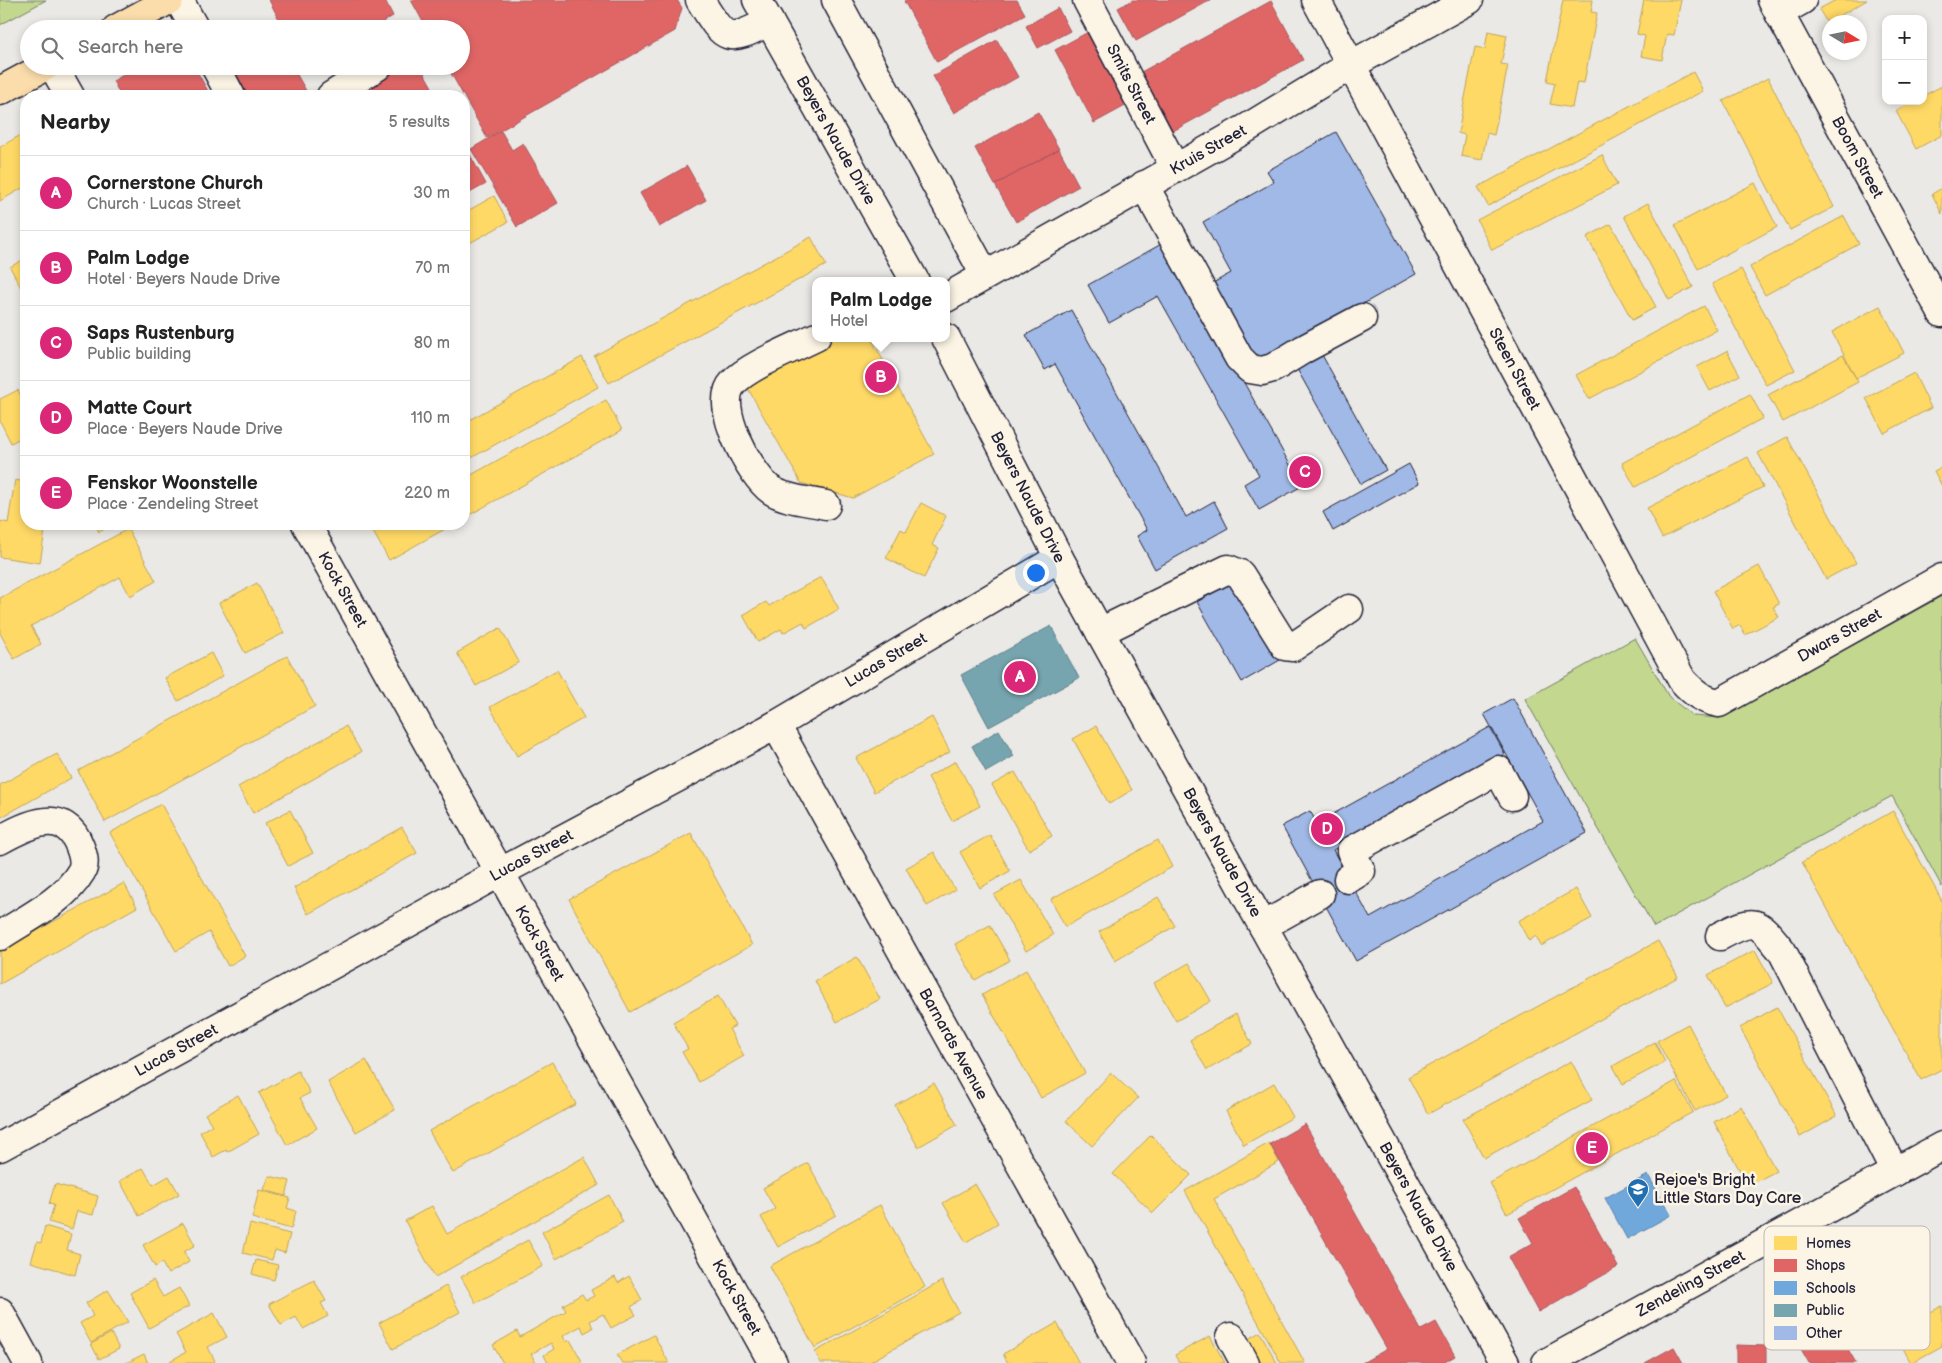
<!DOCTYPE html>
<html lang="en">
<head>
<meta charset="utf-8">
<style>
  :root { --surface:#fff; --page:#f2f2f2; --text:#222; --muted:#767676; --line:#e0e0e0; --accent:#db2777 }
  body { margin:0; font-family:"Balsamiq Sans",sans-serif; background:var(--page); color:var(--text) }
  .controls { position:absolute; right:15px; top:15px; display:grid; overflow:hidden; border-radius:10px; box-shadow:0 2px 8px #0003 }
  .controls button { width:45px; height:45px; display:grid; place-items:center; padding:0; border:0; border-bottom:1px solid var(--line); background:var(--surface); color:var(--text); font:25px sans-serif }
  .compass { position:absolute; left:1822px; top:15px; width:45px; height:45px; border-radius:50%; background:var(--surface); box-shadow:0 2px 8px #0003; rotate:100deg }
  .you { position:absolute; left:1035px; top:572px; width:18px; height:18px; margin:-12px; border:4px solid #fff; border-radius:50%; background:#1a73e8; box-shadow:0 0 0 8px #1a73e833 }
  .badge { display:grid; place-items:center; width:32px; height:32px; border-radius:50%; background:var(--accent); color:#fff; font-size:16px; font-weight:700 }
  .pin { position:absolute; translate:-50% -50%; border:2px solid #fff; box-shadow:0 1px 5px #0006 }
  .popup { position:absolute; left:812px; top:277px; width:138px; height:65px; box-sizing:border-box; display:grid; place-content:center; border-radius:10px; background:var(--surface); filter:drop-shadow(0 1px 4px #0005); font-size:16px; white-space:nowrap; color:var(--muted) }
  .popup b { font-size:19px; color:var(--text) }
  .popup::after { content:''; position:absolute; left:50%; top:100%; margin-left:-10px; border:10px solid transparent; border-top-color:var(--surface) }
  .list { margin:0; padding:0; list-style:none }
  h2 { display:flex; justify-content:space-between; align-items:center; height:65px; margin:0; padding:0 20px; font-size:21px }
  h2 small { font-size:16px; font-weight:400; color:var(--muted) }
  .list li { display:grid; grid-template-columns:32px 1fr auto; gap:15px; align-items:center; box-sizing:border-box; height:75px; padding:0 20px; border-top:1px solid var(--line) }
  .list b { display:block; font-size:19px; white-space:nowrap }
  .list p { margin:0; font-size:16px; white-space:nowrap; color:var(--muted) }
  .list em { font-size:16px; font-style:normal; color:var(--muted) }
  .icon { flex:none; width:28px; height:28px; fill:none; stroke:currentColor; stroke-width:2; stroke-linecap:round; stroke-linejoin:round }
  .map { position:relative; flex:none; width:1942px; height:1363px; overflow:hidden }
  .search { position:absolute; background:var(--surface); box-shadow:0 2px 8px #0003; left:20px; top:20px; width:450px; height:55px; display:flex; align-items:center; gap:12px; box-sizing:border-box; padding:0 18px; border-radius:28px; color:var(--muted); font-size:19px }
  .panel { position:absolute; background:var(--surface); box-shadow:0 2px 8px #0003; left:20px; top:90px; width:450px; height:440px; border-radius:20px }
  .map>svg:first-child { display:block }
</style>
</head>
<body>
<div class="map">
<svg width="1942" height="1363" viewBox="0 0 1942 1363">
  <rect width="100%" height="100%" fill="#eae9e5"/>
  <filter id="ink" filterUnits="userSpaceOnUse"><feTurbulence type="fractalNoise" baseFrequency=".02" numOctaves="2"/><feDisplacementMap in="SourceGraphic" scale="10" xChannelSelector="R" yChannelSelector="G"/><feConvolveMatrix kernelMatrix="1 2 1 2 8 2 1 2 1" color-interpolation-filters="sRGB"/></filter>
  <g filter="url(#ink)">
    <g fill="#c3d88e" stroke="#727d64">
      <polygon points="0,0 46,0 0,25"/>
      <polygon points="1942,596 1942,887 1892,796 1654,927 1525,699 1635,638 1669,697 1693,716 1720,718"/>
    </g>
    <g fill="#ffd966" stroke="#bda259">
      <polygon points="1563,0 1593,0 1591,12 1597,13 1584,83 1577,82 1572,108 1550,104 1555,83 1547,81"/>
      <polygon points="1644,0 1681,0 1674,35 1667,34 1662,60 1641,56 1645,36 1637,34"/>
      <polygon points="1836,0 1867,0 1827,23 1819,9"/>
      <polygon points="1488,31 1507,35 1501,64 1508,65 1494,135 1487,133 1482,160 1461,156 1465,135 1458,133 1475,47 1485,49"/>
      <polygon points="1693,72 1703,91 1488,206 1478,187"/>
      <polygon points="1768,78 1834,207 1790,230 1723,101"/>
      <polygon points="1942,86 1942,135 1916,149 1896,111 1914,101 1923,101 1923,96"/>
      <polygon points="26,132 26,186 0,201 0,147"/>
      <polygon points="1602,155 1617,185 1492,250 1477,220"/>
      <polygon points="1755,183 1777,227 1698,269 1675,225"/>
      <polygon points="1942,188 1942,214 1932,194"/>
      <polygon points="494,196 508,222 464,246 464,213"/>
      <polygon points="1648,203 1693,287 1669,300 1624,216"/>
      <polygon points="1844,216 1859,244 1765,295 1750,267"/>
      <polygon points="1611,224 1656,307 1632,320 1587,237"/>
      <polygon points="811,237 826,265 609,383 594,356"/>
      <polygon points="26,258 26,297 10,267"/>
      <polygon points="1741,269 1795,370 1766,385 1712,284"/>
      <polygon points="1704,306 1717,330 1589,399 1576,375"/>
      <polygon points="1880,306 1904,353 1856,378 1832,332"/>
      <polygon points="833,338 871,338 934,454 853,498 801,483 746,385"/>
      <polygon points="1727,351 1740,375 1710,391 1697,367"/>
      <polygon points="1843,355 1858,382 1783,422 1768,395"/>
      <polygon points="582,357 598,387 464,462 464,423"/>
      <polygon points="1914,373 1931,408 1884,433 1866,398"/>
      <polygon points="18,390 26,406 26,435 11,443 0,421 0,399"/>
      <polygon points="1750,394 1763,418 1635,487 1622,463"/>
      <polygon points="606,400 622,430 464,518 464,479"/>
      <polygon points="1787,437 1856,563 1826,579 1758,453"/>
      <polygon points="1748,457 1763,487 1662,538 1647,508"/>
      <polygon points="1942,467 1942,486 1934,471"/>
      <polygon points="15,480 26,482 26,524 46,524 40,563 0,557 0,521 8,523"/>
      <polygon points="921,503 946,516 932,545 939,548 924,578 886,558 901,529 906,532"/>
      <polygon points="95,524 114,524 99,532"/>
      <polygon points="383,524 454,524 389,560 372,530"/>
      <polygon points="128,529 156,581 130,596 120,577 31,626 41,644 14,659 0,633 0,598"/>
      <polygon points="1759,566 1779,604 1773,607 1779,617 1745,635 1740,625 1733,629 1713,591"/>
      <polygon points="821,577 839,609 806,628 803,622 783,633 781,629 758,642 743,615 766,602 769,606"/>
      <polygon points="257,583 284,633 245,653 219,603"/>
      <polygon points="500,628 519,662 476,686 457,653"/>
      <polygon points="211,653 223,676 178,701 165,678"/>
      <polygon points="287,656 315,706 105,822 78,771"/>
      <polygon points="557,670 584,718 517,756 490,707"/>
      <polygon points="932,717 950,752 874,792 856,758"/>
      <polygon points="346,726 361,752 253,813 238,787"/>
      <polygon points="1096,726 1132,790 1109,804 1073,739"/>
      <polygon points="57,754 71,778 0,818 0,785"/>
      <polygon points="956,761 980,806 952,821 928,777"/>
      <polygon points="1015,772 1052,836 1029,850 992,785"/>
      <polygon points="161,804 245,956 228,966 209,932 176,951 110,833"/>
      <polygon points="290,810 313,853 288,866 265,823"/>
      <polygon points="1893,811 1942,901 1942,1069 1921,1080 1802,862"/>
      <polygon points="402,827 417,853 308,914 294,888"/>
      <polygon points="691,833 752,945 630,1012 569,899"/>
      <polygon points="990,835 1010,871 980,888 960,852"/>
      <polygon points="1158,840 1172,867 1065,927 1051,899"/>
      <polygon points="934,852 955,890 927,906 906,868"/>
      <polygon points="1021,880 1053,935 1026,951 994,895"/>
      <polygon points="124,883 137,907 0,984 0,951"/>
      <polygon points="1576,889 1592,918 1541,946 1536,936 1529,941 1518,921"/>
      <polygon points="1158,897 1175,926 1115,961 1099,932"/>
      <polygon points="990,925 1010,960 975,980 955,944"/>
      <polygon points="1658,941 1678,977 1428,1114 1408,1077"/>
      <polygon points="1755,950 1773,983 1725,1008 1708,975"/>
      <polygon points="857,957 880,999 837,1022 815,981"/>
      <polygon points="1189,963 1211,1001 1176,1021 1154,983"/>
      <polygon points="1026,970 1085,1073 1041,1098 982,995"/>
      <polygon points="718,996 735,1026 729,1029 744,1056 699,1082 682,1052 688,1049 673,1022"/>
      <polygon points="1777,1007 1837,1116 1800,1137 1740,1028"/>
      <polygon points="1236,1014 1252,1044 1207,1070 1190,1040"/>
      <polygon points="1688,1024 1726,1095 1695,1111 1657,1041"/>
      <polygon points="1655,1042 1665,1062 1623,1084 1613,1066"/>
      <polygon points="366,1060 395,1110 356,1132 328,1082"/>
      <polygon points="1571,1061 1592,1100 1484,1158 1463,1119"/>
      <polygon points="552,1062 576,1104 453,1173 429,1131"/>
      <polygon points="298,1071 310,1093 300,1098 317,1128 287,1145 259,1093"/>
      <polygon points="1111,1073 1138,1098 1092,1146 1066,1121"/>
      <polygon points="1676,1081 1693,1112 1507,1214 1490,1183"/>
      <polygon points="934,1083 957,1125 918,1147 895,1105"/>
      <polygon points="1274,1083 1293,1117 1244,1145 1226,1111"/>
      <polygon points="238,1095 259,1134 227,1152 226,1150 213,1157 200,1132 212,1125 205,1114"/>
      <polygon points="1741,1106 1776,1171 1748,1186 1714,1122"/>
      <polygon points="1151,1135 1191,1175 1153,1213 1113,1174"/>
      <polygon points="1269,1143 1279,1162 1214,1199 1305,1363 1281,1363 1185,1191"/>
      <polygon points="584,1157 599,1185 435,1277 405,1221 432,1206 447,1234"/>
      <polygon points="808,1163 836,1215 778,1247 761,1217 775,1209 763,1188"/>
      <polygon points="143,1168 153,1185 169,1176 179,1194 139,1216 120,1181"/>
      <polygon points="269,1176 290,1181 286,1196 264,1190"/>
      <polygon points="55,1184 98,1196 93,1215 77,1211 72,1229 49,1222 54,1205 49,1204"/>
      <polygon points="975,1184 998,1223 966,1242 943,1203"/>
      <polygon points="259,1190 290,1198 287,1208 296,1211 291,1229 252,1218"/>
      <polygon points="609,1195 623,1222 556,1259 542,1232"/>
      <polygon points="880,1205 925,1287 815,1348 770,1266"/>
      <polygon points="183,1223 195,1245 184,1252 189,1262 168,1274 162,1263 155,1267 143,1245"/>
      <polygon points="250,1224 290,1234 285,1253 275,1250 272,1260 243,1253"/>
      <polygon points="45,1226 71,1234 67,1250 80,1254 75,1275 31,1262 37,1242 41,1243"/>
      <polygon points="528,1240 543,1266 476,1303 461,1277"/>
      <polygon points="256,1260 278,1265 274,1280 252,1274"/>
      <polygon points="629,1276 642,1300 631,1307 636,1315 611,1328 603,1314 590,1321 593,1328 584,1333 581,1326 563,1336 566,1342 570,1340 582,1361 578,1363 548,1363 544,1355 554,1349 551,1343 531,1354 536,1363 503,1363 493,1345 517,1331 520,1337 566,1311 563,1305 582,1294 586,1300 594,1296 591,1290 615,1277 618,1283"/>
      <polygon points="153,1280 163,1297 179,1288 189,1306 149,1328 130,1293"/>
      <polygon points="314,1280 326,1301 321,1303 328,1316 303,1329 296,1317 281,1325 269,1304"/>
      <polygon points="942,1281 959,1312 868,1363 821,1363 815,1352"/>
      <polygon points="446,1286 460,1312 393,1349 379,1323"/>
      <polygon points="108,1290 128,1322 91,1343 80,1323 93,1316 86,1303"/>
      <polygon points="1913,1292 1925,1315 1942,1306 1942,1346 1911,1363 1882,1309"/>
      <polygon points="214,1313 227,1337 208,1347 215,1361 210,1363 171,1363 170,1361 186,1352 176,1334"/>
      <polygon points="1057,1323 1079,1363 1008,1363 1003,1354"/>
      <polygon points="1260,1332 1277,1363 1257,1363 1245,1341"/>
      <polygon points="111,1333 119,1349 99,1359 91,1344"/>
      <polygon points="654,1335 669,1363 622,1363 617,1355"/>
      <polygon points="1210,1336 1225,1363 1179,1363 1175,1355"/>
      <polygon points="144,1354 148,1363 126,1363"/>
    </g>
    <g fill="#e06666" stroke="#a75259">
      <polygon points="269,0 385,0 393,16 370,29 284,29"/>
      <polygon points="411,0 677,0 682,8 675,31 487,138 447,66 461,66 461,29 427,29"/>
      <polygon points="906,0 1017,0 1025,14 937,62 904,1"/>
      <polygon points="1133,0 1211,0 1136,41 1118,8"/>
      <polygon points="1271,1 1303,60 1173,131 1141,72"/>
      <polygon points="1058,8 1070,31 1038,48 1026,26"/>
      <polygon points="1090,31 1129,104 1094,123 1055,50"/>
      <polygon points="997,40 1018,77 954,113 933,76"/>
      <polygon points="139,66 194,66 209,93 203,96 121,96 113,81"/>
      <polygon points="246,66 292,66 309,96 245,96 233,74"/>
      <polygon points="396,66 420,66 437,96 343,96"/>
      <polygon points="1038,112 1059,149 995,185 975,148"/>
      <polygon points="501,131 512,150 523,143 558,203 517,227 471,149"/>
      <polygon points="464,144 486,184 464,196"/>
      <polygon points="1059,149 1079,186 1016,222 995,185"/>
      <polygon points="687,166 706,200 659,227 640,193"/>
      <polygon points="1305,1124 1421,1330 1436,1322 1455,1356 1443,1363 1362,1363 1387,1349 1270,1144"/>
      <polygon points="1574,1187 1618,1267 1538,1312 1508,1257 1533,1243 1519,1218"/>
      <polygon points="1824,1308 1856,1363 1809,1363 1789,1328"/>
      <polygon points="1736,1345 1766,1346 1766,1363 1736,1363"/>
      <polygon points="1674,1347 1683,1363 1645,1363"/>
    </g>
    <polygon fill="#6fa8dc" stroke="#5880ac" points="1648,1175 1671,1215 1627,1239 1605,1198"/>
    <g fill="#76a5af" stroke="#5d7e8c">
      <polygon points="1051,626 1079,678 989,727 961,675"/>
      <polygon points="999,730 1014,756 986,772 972,746"/>
    </g>
    <g fill="#a1b9e6" stroke="#22223b">
      <polygon points="1336,132 1416,274 1257,364 1213,283 1231,273 1203,222 1274,182 1267,171"/>
      <polygon points="1165,242 1302,486 1259,510 1244,484 1259,475 1158,296 1109,323 1088,285"/>
      <polygon points="1071,310 1186,517 1214,501 1228,528 1155,569 1137,536 1147,530 1055,364 1045,370 1026,335"/>
      <polygon points="1322,355 1386,470 1361,484 1297,369"/>
      <polygon points="1409,464 1419,483 1333,531 1323,512"/>
      <polygon points="1235,580 1280,660 1242,682 1197,602"/>
      <polygon points="1513,698 1587,833 1356,961 1282,826 1310,811 1317,823 1490,727 1505,754 1333,850 1370,918 1543,821 1484,714"/>
    </g>
    <g fill="none" stroke-linecap="round" stroke-linejoin="round">
      <g stroke="#22223b" stroke-width="31">
        <g id="minor">
          <polyline points="179,0 195,29"/>
          <path d="M700,0C724,39 726,45 769,21"/>
          <path id="s1" d="M757,0L915,281"/>
          <polyline points="836,0 985,275"/>
          <path id="s2" d="M1087,0L1175,168"/>
          <path id="s3" d="M1316,0L1682,680C1693,692 1702,700 1719,703L1942,578"/>
          <path id="s4" d="M1772,0L1942,313"/>
          <polyline points="1779,13 1802,0"/>
          <polyline points="53,66 70,96"/>
          <polyline points="215,66 231,96"/>
          <polyline points="331,96 378,66"/>
          <polyline points="1144,185 1239,358 1250,369 1262,371 1273,368 1304,349 1362,318"/>
          <path id="s5" d="M946,298L1247,128L1351,65L1469,0"/>
          <path d="M816,337C794,348 748,366 733,383C712,405 751,476 771,490C786,500 809,501 826,505"/>
          <path id="s6" d="M946,338L1059,558L1505,1363"/>
          <path id="s7" d="M306,524L773,1363"/>
          <polyline points="1100,632 1228,569 1240,574 1285,646 1293,647 1349,609"/>
          <path id="s8" d="M776,725L1131,1363"/>
          <path d="M0,840C27,825 65,805 80,847C83,855 86,864 81,872C64,901 27,918 0,936"/>
          <polyline points="1348,879 1361,871 1351,851 1498,770 1512,796"/>
          <polyline points="1263,926 1320,894"/>
          <path d="M1720,936C1756,917 1757,920 1782,951L1895,1172"/>
          <path id="s9" d="M0,1147L499,873L776,725L1059,558"/>
          <polyline points="0,1312 28,1363"/>
          <polyline points="1231,1337 1245,1363"/>
          <path id="s10" d="M1546,1363L1942,1146"/>
        </g>
      </g>
      <g stroke="#22223b" stroke-width="31">
        <g id="major">
          <polyline points="116,29 169,0"/>
          <polyline points="0,91 46,66"/>
        </g>
      </g>
      <use href="#minor" stroke="#fcf5e5" stroke-width="28"/>
      <use href="#major" stroke="#fbddab" stroke-width="28"/>
    </g>
  </g>
  <defs>
    <g id="school-pin" transform="scale(1.125)"><path d="M0 17L-7.5 6A9.5 9.5 0 1 1 7.5 6Z" fill="#1f6fb2" stroke="#fcf5e5"/><path d="M0-5L7-2L0 1L-7-2ZM-4 1L0 2.5L4 1V4Q0 6-4 4Z" fill="#fff"/></g>
  </defs>
  <g fill-rule="evenodd">
    <use href="#school-pin" x="1638" y="1189"/>
  </g>
  <g text-anchor="middle" dominant-baseline="central" stroke-width="5" stroke-linejoin="round" paint-order="stroke">
    <g font-size="16" fill="#22223b" stroke="#fcf5e5">
      <text stroke="none"><textPath href="#s2" startOffset="95">Smits Street</textPath></text>
      <text stroke="none"><textPath href="#s1" startOffset="161">Beyers Naude Drive</textPath></text>
      <text stroke="none"><textPath href="#s5" startOffset="301">Kruis Street</textPath></text>
      <text stroke="none"><textPath href="#s4" startOffset="179">Boom Street</textPath></text>
      <text stroke="none"><textPath href="#s3" startOffset="419">Steen Street</textPath></text>
      <text stroke="none"><textPath href="#s6" startOffset="179">Beyers Naude Drive</textPath></text>
      <text stroke="none"><textPath href="#s7" startOffset="75">Kock Street</textPath></text>
      <text stroke="none"><textPath href="#s3" startOffset="955">Dwars Street</textPath></text>
      <text stroke="none"><textPath href="#s9" startOffset="1011">Lucas Street</textPath></text>
      <text stroke="none"><textPath href="#s6" startOffset="584">Beyers Naude Drive</textPath></text>
      <text stroke="none"><textPath href="#s9" startOffset="606">Lucas Street</textPath></text>
      <text stroke="none"><textPath href="#s7" startOffset="480">Kock Street</textPath></text>
      <text stroke="none"><textPath href="#s8" startOffset="365">Barnards Avenue</textPath></text>
      <text stroke="none"><textPath href="#s9" startOffset="201">Lucas Street</textPath></text>
      <text stroke="none"><textPath href="#s6" startOffset="989">Beyers Naude Drive</textPath></text>
      <text stroke="none"><textPath href="#s10" startOffset="165">Zendeling Street</textPath></text>
      <text stroke="none"><textPath href="#s7" startOffset="885">Kock Street</textPath></text>
    </g>
    <g font-size="16" fill="#22223b" stroke="#fcf5e5" text-anchor="start">
      <text x="1654" y="1180">Rejoe's Bright<tspan x="1654" dy="18">Little Stars Day Care</tspan></text>
    </g>
  </g>
  <rect x="1764" y="1226" width="166" height="124" rx="8" fill="#fcf5e5" stroke="#bbb6b2" stroke-width="1"/>
  <rect x="1774" y="1236" width="23" height="14" fill="#ffd966"/>
  <rect x="1774" y="1259" width="23" height="13" fill="#e06666"/>
  <rect x="1774" y="1281" width="23" height="14" fill="#6fa8dc"/>
  <rect x="1774" y="1304" width="23" height="13" fill="#76a5af"/>
  <rect x="1774" y="1326" width="23" height="14" fill="#a1b9e6"/>
  <g font-size="14" fill="#22223b">
    <text x="1806" y="1248">Homes</text>
    <text x="1806" y="1270">Shops</text>
    <text x="1806" y="1293">Schools</text>
    <text x="1806" y="1315">Public</text>
    <text x="1806" y="1338">Other</text>
  </g>
</svg>
<div class="controls">
<button>+</button>
<button>−</button>
</div>
<svg class="compass" viewBox="-18 -18 36 36"><path d="M0-13l5 13h-10z" fill="#e53935"/><path d="M0 13l5-13h-10z" fill="#767676"/></svg>
<div class="you"></div>
<div class="pin badge" style="left:1020px;top:677px">A</div>
<div class="pin badge" style="left:881px;top:377px">B</div>
<div class="popup"><b>Palm Lodge</b>Hotel</div>
<div class="pin badge" style="left:1305px;top:472px">C</div>
<div class="pin badge" style="left:1327px;top:829px">D</div>
<div class="pin badge" style="left:1592px;top:1148px">E</div>
<div class="search"><svg class="icon" aria-label="search" viewBox="0 0 24 24"><circle cx="10" cy="10" r="6"/><path d="M15 15l6 6"/></svg>Search here</div>
<section class="panel">
<h2>Nearby<small>5 results</small></h2>
<ul class="list">
<li><span class="badge">A</span><div><b>Cornerstone Church</b><p>Church · Lucas Street</p></div><em>30 m</em></li>
<li><span class="badge">B</span><div><b>Palm Lodge</b><p>Hotel · Beyers Naude Drive</p></div><em>70 m</em></li>
<li><span class="badge">C</span><div><b>Saps Rustenburg</b><p>Public building</p></div><em>80 m</em></li>
<li><span class="badge">D</span><div><b>Matte Court</b><p>Place · Beyers Naude Drive</p></div><em>110 m</em></li>
<li><span class="badge">E</span><div><b>Fenskor Woonstelle</b><p>Place · Zendeling Street</p></div><em>220 m</em></li>
</ul>
</section>
</div>
</body>
</html>
